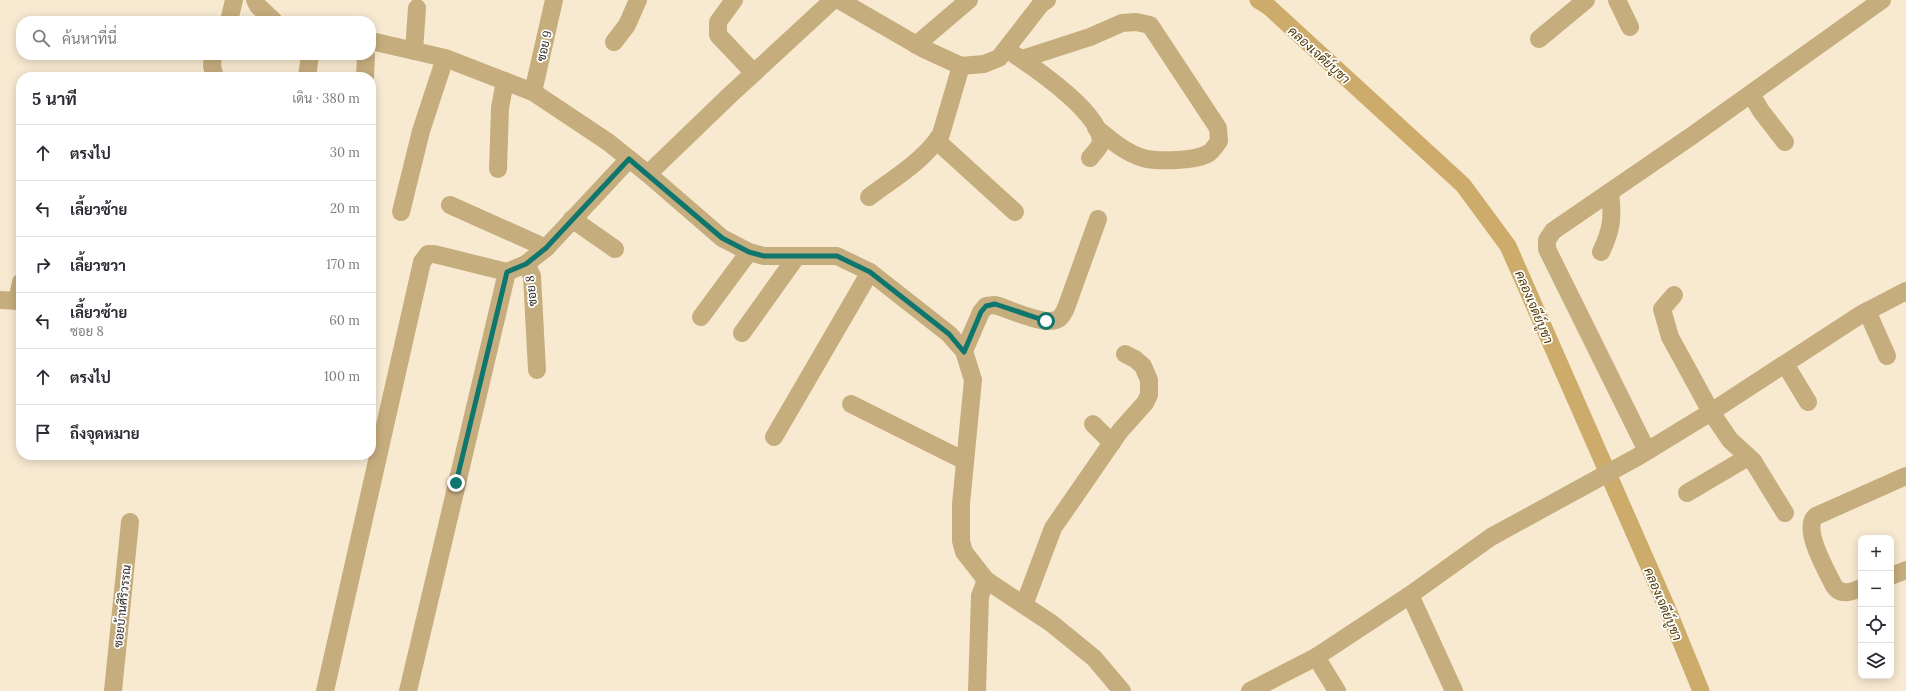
<!DOCTYPE html>
<html lang="th">
<head>
<meta charset="utf-8">
<style>
  :root { --surface:#fff; --page:#f7f7f7; --text:#2b2b33; --muted:#7c7c81; --line:#e1e1e2 }
  body { margin:0; font-family:Lora,Sarabun,serif; background:var(--page); color:var(--text) }
  .controls { position:absolute; right:12px; bottom:12px; display:grid; overflow:hidden; border-radius:8px; box-shadow:0 2px 10px #0003 }
  .controls button { width:36px; height:36px; display:grid; place-items:center; padding:0; border:0; border-bottom:1px solid var(--line); background:var(--surface); color:var(--text); font:20px sans-serif }
  .stop { position:absolute; width:12px; height:12px; margin:-9px; border:3px solid #0f766e; border-radius:50%; background:#fff }
  .stop.end { background:#0f766e; border-color:#fff; box-shadow:0 1px 4px #0008 }
  .list { margin:0; padding:0; list-style:none }
  h2 { display:flex; justify-content:space-between; align-items:center; height:52px; margin:0; padding:0 16px; font-size:17px }
  h2 small { font-size:13px; font-weight:400; color:var(--muted) }
  .list li { display:grid; grid-template-columns:26px 1fr auto; gap:12px; align-items:center; box-sizing:border-box; height:56px; padding:0 16px; border-top:1px solid var(--line) }
  .list b { display:block; font-size:15px; white-space:nowrap }
  .list p { margin:0; font-size:13px; white-space:nowrap; color:var(--muted) }
  .list em { font-size:13px; font-style:normal; color:var(--muted) }
  .icon { flex:none; width:22px; height:22px; fill:none; stroke:currentColor; stroke-width:2; stroke-linecap:round; stroke-linejoin:round }
  .map { position:relative; flex:none; width:1906px; height:691px; overflow:hidden }
  .search { position:absolute; background:var(--surface); box-shadow:0 2px 10px #0003; left:16px; top:16px; width:360px; height:44px; display:flex; align-items:center; gap:10px; box-sizing:border-box; padding:0 14px; border-radius:16px; color:var(--muted); font-size:15px }
  .panel { position:absolute; background:var(--surface); box-shadow:0 2px 10px #0003; left:16px; top:72px; width:360px; height:388px; border-radius:16px }
  .map>svg:first-child { display:block }
</style>
</head>
<body>
<div class="map">
<svg width="1906" height="691" viewBox="0 0 1906 691">
  <rect width="100%" height="100%" fill="#f8ead1"/>
  <g fill="none" stroke-linecap="round" stroke-linejoin="round">
    <polyline stroke="#cdab6a" stroke-width="17" points="1258,0 1269,7 1463,185 1508,246 1668,610 1701,691"/>
    <g stroke="#c6ad7e" stroke-width="18">
      <polyline points="255,0 258,6 274,21"/>
      <polyline points="734,0 718,22 718,35 754,73"/>
      <polyline points="839,0 922,48 961,66 984,64 999,58 1041,4 1047,0"/>
      <polyline points="1617,0 1630,27"/>
      <polyline points="229,21 234,0"/>
      <polyline points="1539,39 1586,0"/>
      <polyline points="371,41 445,58 533,92 608,142 648,174 722,238 749,252 764,256 837,256 870,272 949,334 964,351 973,380 961,504 961,541 964,552 986,580 1051,623 1094,658 1122,691"/>
      <polyline points="614,42 627,25 638,0"/>
      <polyline points="916,45 969,0"/>
      <polyline points="414,51 417,8"/>
      <polyline points="213,55 212,66 215,77"/>
      <path d="M1015,55C1035,68 1108,118 1100,145C1098,149 1093,154 1090,158"/>
      <path d="M1022,59L1090,37L1122,23L1136,22L1150,25L1218,128L1219,141C1216,145 1213,150 1209,153C1196,161 1158,162 1143,158C1125,153 1110,139 1096,128"/>
      <polyline points="307,77 310,55"/>
      <polyline points="365,77 366,55"/>
      <polyline points="533,92 554,0"/>
      <polyline points="1751,94 1761,111 1785,142"/>
      <polyline points="937,141 1015,212"/>
      <polyline points="498,169 500,108 505,81"/>
      <polyline points="648,174 730,95 833,0"/>
      <path d="M869,197C894,178 924,161 941,134L961,66"/>
      <polyline points="450,205 546,248"/>
      <polyline points="401,212 421,131 445,58"/>
      <polyline points="572,219 615,249"/>
      <path d="M1601,252C1612,229 1613,218 1610,192"/>
      <polyline points="1674,295 1662,309 1670,337 1711,412 1730,440 1753,461 1785,513"/>
      <polyline points="0,300 21,301"/>
      <polyline points="17,301 21,282"/>
      <polyline points="1867,311 1887,356"/>
      <polyline points="701,317 749,252"/>
      <polyline points="742,333 797,256"/>
      <path d="M964,351L981,312L986,306L995,305C1009,309 1042,325 1056,320C1061,319 1064,312 1066,308L1098,219"/>
      <polyline points="1785,364 1808,402"/>
      <polyline points="537,370 532,276 526,264 546,248 629,159"/>
      <polyline points="851,404 965,461"/>
      <polyline points="1093,424 1112,443"/>
      <polyline points="774,437 870,272"/>
      <polyline points="1647,451 1547,249 1547,240 1553,231 1693,135 1882,0"/>
      <polyline points="1687,493 1748,457"/>
      <polyline points="1891,576 1906,570"/>
      <path d="M1861,588C1851,592 1841,596 1834,586C1827,572 1801,527 1816,516L1906,476"/>
      <polyline points="1410,595 1454,691"/>
      <polyline points="1024,605 1053,528 1120,431 1145,403 1149,395 1149,380 1143,366 1135,359 1125,354"/>
      <polyline points="1316,657 1337,691"/>
      <polyline points="113,691 130,522"/>
      <polyline points="325,691 422,262 428,254 434,254 507,272 526,264"/>
      <polyline points="408,691 507,272"/>
      <polyline points="977,691 980,596 986,580"/>
      <polyline points="1250,691 1316,657 1410,595 1491,537 1639,456 1711,412 1860,315 1906,291"/>
    </g>
  </g>
  <g fill="none" stroke-linecap="round" stroke-linejoin="round">
    <polyline stroke="#0f766e" stroke-width="5" points="456,483 507,272 526,264 546,248 629,159 722,238 749,252 764,256 837,256 870,272 949,334 964,352 981,312 986,306 995,304 1046,321"/>
  </g>
  <g text-anchor="middle" dominant-baseline="central" stroke-width="3.5" stroke-linejoin="round" paint-order="stroke">
    <g font-size="12" fill="#2e291f" stroke="#fff">
      <text transform="translate(544 46) rotate(-77)">ซอย 9</text>
      <text transform="translate(531 291) rotate(-96)">ซอย 8</text>
      <text transform="translate(122 606) rotate(-84)">ซอยบ้านศิริวรรณ</text>
    </g>
    <g font-size="13" font-style="italic" fill="#523a03" stroke="#fff">
      <text transform="translate(1319 55) rotate(42)">คลองเจดีย์บูชา</text>
      <text transform="translate(1534 307) rotate(67)">คลองเจดีย์บูชา</text>
      <text transform="translate(1663 604) rotate(67)">คลองเจดีย์บูชา</text>
    </g>
  </g>
</svg>
<div class="controls">
<button>+</button>
<button>−</button>
<button><svg class="icon" aria-label="locate" viewBox="0 0 24 24"><circle cx="12" cy="12" r="6"/><path d="M12 2v4M12 18v4M2 12h4M18 12h4"/></svg></button>
<button><svg class="icon" aria-label="layers" viewBox="0 0 24 24"><path d="M12 4l9 5-9 5-9-5zM3 14l9 5 9-5"/></svg></button>
</div>
<div class="stop" style="left:1046px;top:321px"></div>
<div class="stop end" style="left:456px;top:483px"></div>
<div class="search"><svg class="icon" aria-label="search" viewBox="0 0 24 24"><circle cx="10" cy="10" r="6"/><path d="M15 15l6 6"/></svg>ค้นหาที่นี่</div>
<section class="panel">
<h2>5 นาที<small>เดิน · 380 m</small></h2>
<ul class="list">
<li><svg class="icon" aria-label="ahead" viewBox="0 0 24 24"><path d="M12 20V5M6 11l6-6 6 6"/></svg><div><b>ตรงไป</b></div><em>30 m</em></li>
<li><svg class="icon" aria-label="left" viewBox="0 0 24 24"><path d="M17 20v-9H6M10 6l-5 5 5 5"/></svg><div><b>เลี้ยวซ้าย</b></div><em>20 m</em></li>
<li><svg class="icon" aria-label="right" viewBox="0 0 24 24"><path d="M7 20v-9h11M14 6l5 5-5 5"/></svg><div><b>เลี้ยวขวา</b></div><em>170 m</em></li>
<li><svg class="icon" aria-label="left" viewBox="0 0 24 24"><path d="M17 20v-9H6M10 6l-5 5 5 5"/></svg><div><b>เลี้ยวซ้าย</b><p>ซอย 8</p></div><em>60 m</em></li>
<li><svg class="icon" aria-label="ahead" viewBox="0 0 24 24"><path d="M12 20V5M6 11l6-6 6 6"/></svg><div><b>ตรงไป</b></div><em>100 m</em></li>
<li><svg class="icon" aria-label="arrive" viewBox="0 0 24 24"><path d="M6 21V4h12l-3 4 3 4H6"/></svg><div><b>ถึงจุดหมาย</b></div></li>
</ul>
</section>
</div>
</body>
</html>
